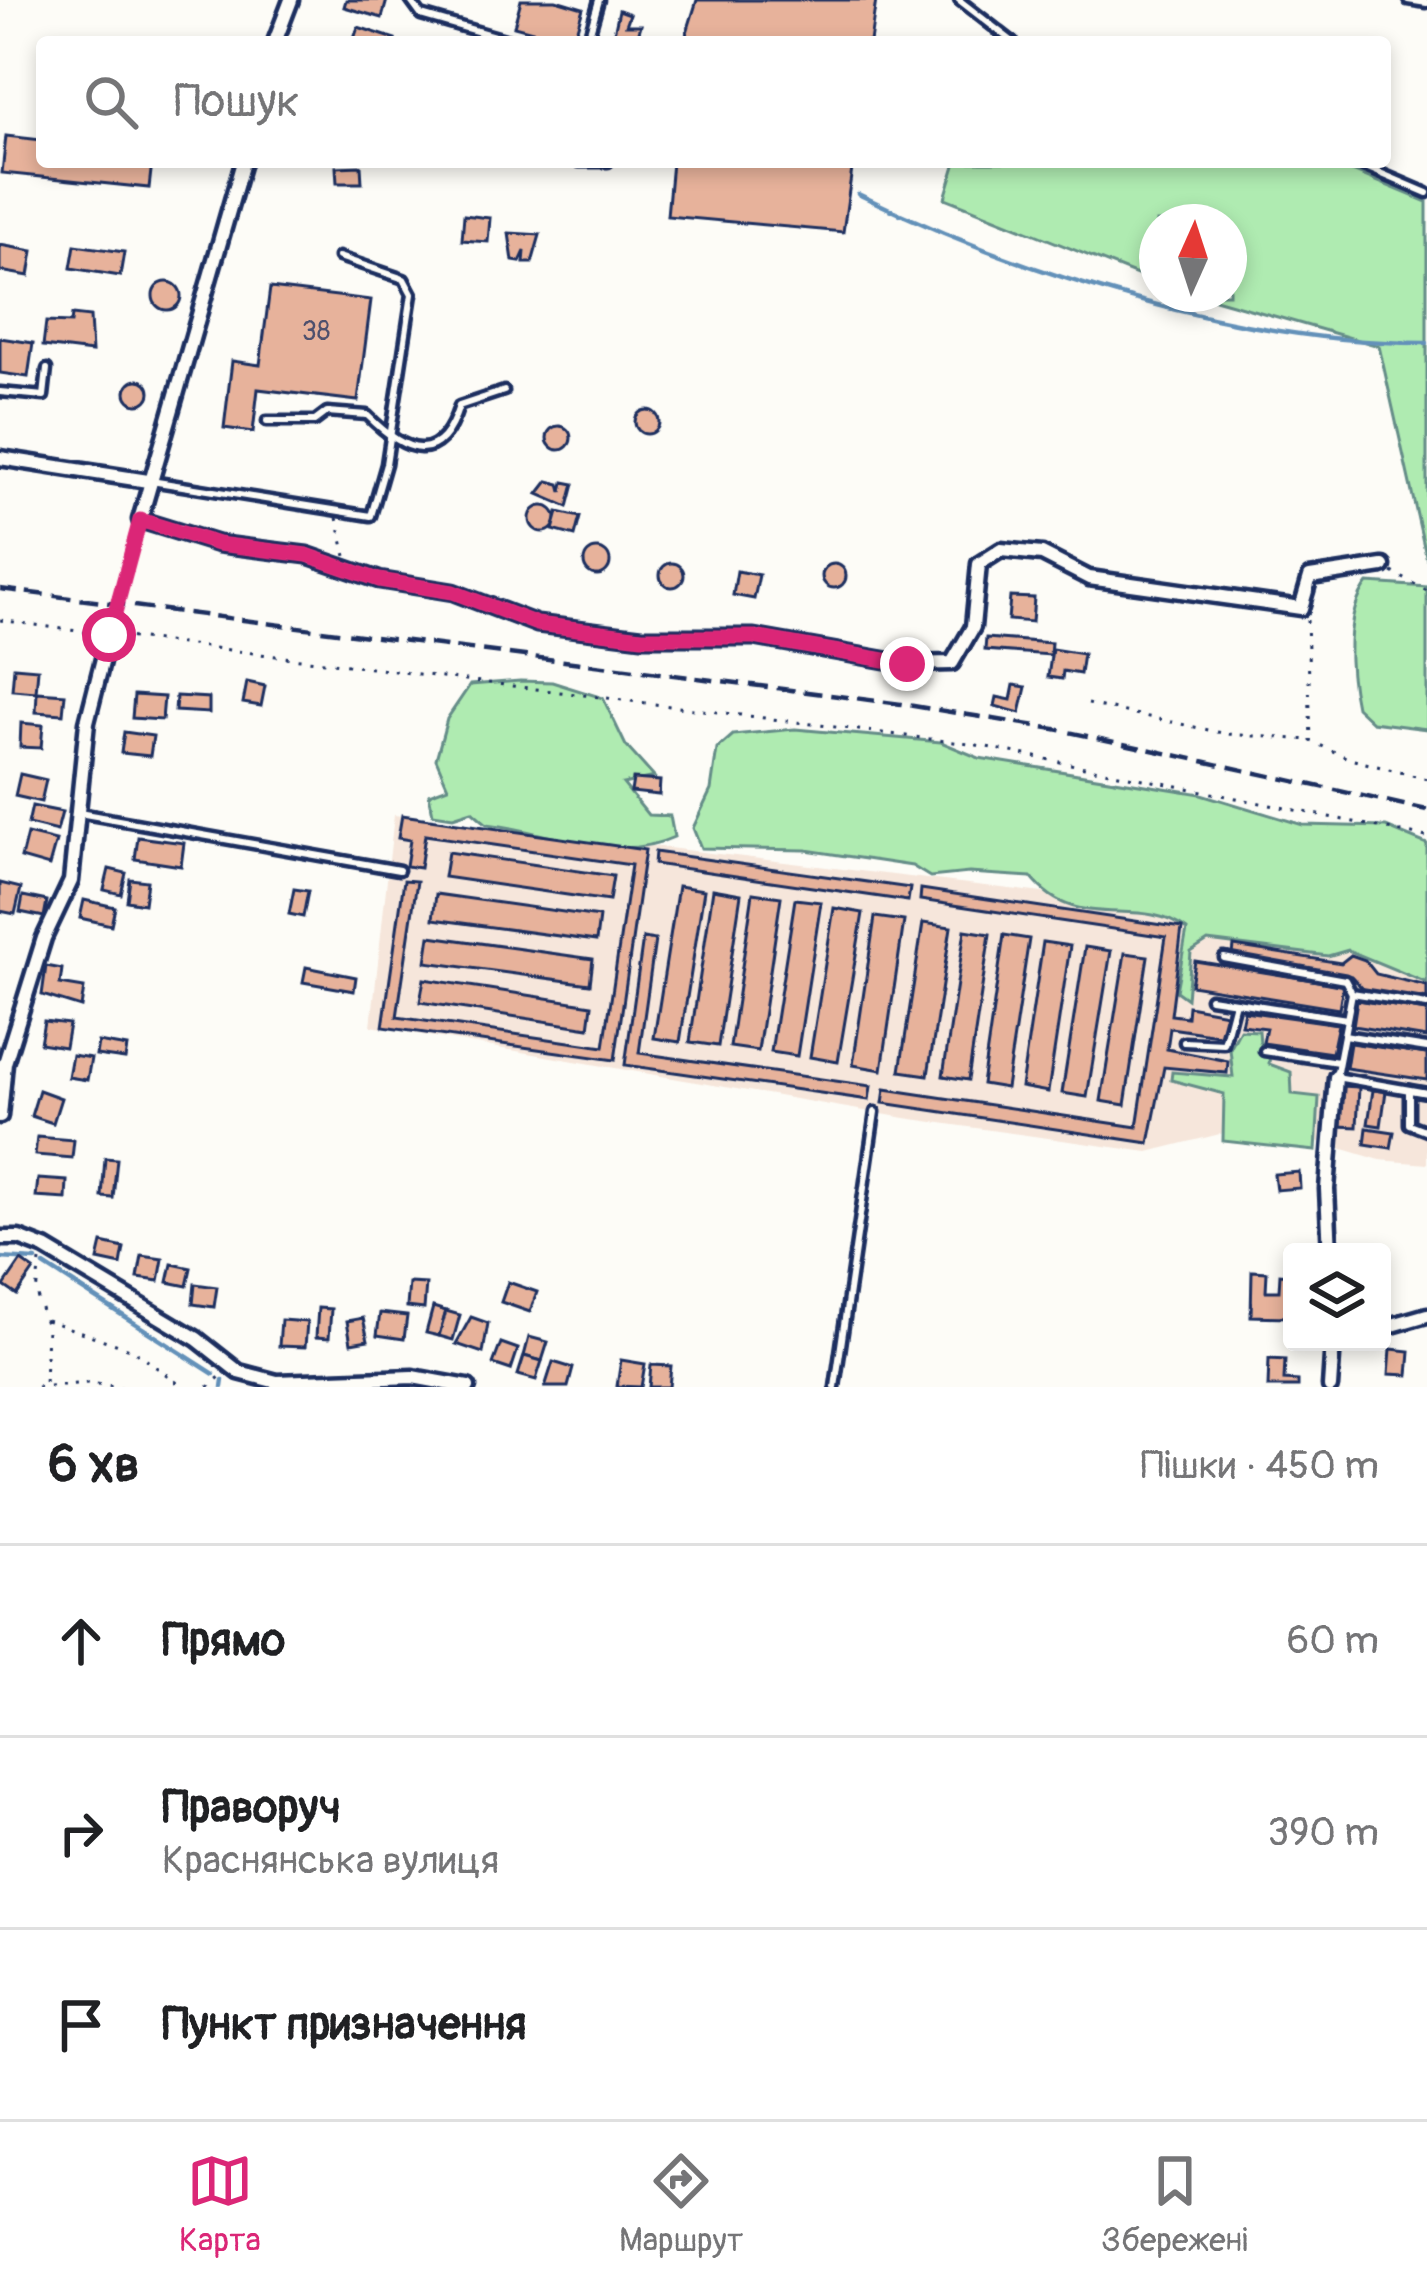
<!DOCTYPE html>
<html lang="uk">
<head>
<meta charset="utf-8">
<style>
  :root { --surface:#fff; --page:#f6f6f6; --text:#202124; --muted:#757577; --line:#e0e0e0; --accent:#db2777 }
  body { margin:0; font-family:Pangolin,sans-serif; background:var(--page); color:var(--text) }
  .controls { position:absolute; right:36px; bottom:36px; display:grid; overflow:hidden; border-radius:12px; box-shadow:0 6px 18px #0003 }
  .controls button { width:108px; height:108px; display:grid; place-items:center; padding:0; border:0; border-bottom:3px solid var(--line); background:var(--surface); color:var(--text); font:60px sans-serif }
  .compass { position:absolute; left:1139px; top:204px; width:108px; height:108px; border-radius:50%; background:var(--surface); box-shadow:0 6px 18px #0003; rotate:3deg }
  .stop { position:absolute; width:36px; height:36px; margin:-27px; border:9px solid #db2777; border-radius:50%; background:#fff }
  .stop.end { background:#db2777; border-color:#fff; box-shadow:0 3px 12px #0008 }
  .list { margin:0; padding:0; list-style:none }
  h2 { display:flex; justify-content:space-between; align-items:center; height:156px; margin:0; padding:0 48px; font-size:51px }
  h2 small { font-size:39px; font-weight:400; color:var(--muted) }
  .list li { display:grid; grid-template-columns:78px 1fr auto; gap:36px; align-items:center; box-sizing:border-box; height:192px; padding:0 48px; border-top:3px solid var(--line) }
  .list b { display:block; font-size:45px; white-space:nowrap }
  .list p { margin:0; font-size:39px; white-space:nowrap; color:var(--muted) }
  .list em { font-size:39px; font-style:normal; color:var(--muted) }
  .icon { flex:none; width:66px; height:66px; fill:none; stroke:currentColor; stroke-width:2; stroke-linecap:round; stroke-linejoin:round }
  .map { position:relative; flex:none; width:1427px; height:1387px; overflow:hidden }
  .search { position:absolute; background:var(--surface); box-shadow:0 6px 18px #0003; left:36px; right:36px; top:36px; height:132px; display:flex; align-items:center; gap:30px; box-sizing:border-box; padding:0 42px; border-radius:12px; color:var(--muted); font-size:45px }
  .sheet { height:732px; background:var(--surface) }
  nav { display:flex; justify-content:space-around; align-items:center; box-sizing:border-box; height:168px; border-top:3px solid var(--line); background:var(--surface); font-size:33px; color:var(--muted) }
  nav a { display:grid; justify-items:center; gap:6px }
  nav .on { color:var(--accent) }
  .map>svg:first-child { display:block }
</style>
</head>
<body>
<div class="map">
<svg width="1427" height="1387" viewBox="0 0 1427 1387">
  <rect width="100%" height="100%" fill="#fdfcf7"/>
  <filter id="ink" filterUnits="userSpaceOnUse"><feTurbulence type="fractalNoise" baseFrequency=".00833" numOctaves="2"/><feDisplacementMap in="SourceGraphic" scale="24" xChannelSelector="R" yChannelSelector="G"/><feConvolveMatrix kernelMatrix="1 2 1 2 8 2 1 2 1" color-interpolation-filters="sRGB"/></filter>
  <g filter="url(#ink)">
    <polygon fill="#f6e6db" points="394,815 1126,903 1427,963 1427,1164 1380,1160 1260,1124 1148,1152 905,1118 371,1026"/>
    <g fill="#afebb1" stroke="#658d88" stroke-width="3">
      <polygon points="956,162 1331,162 1427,202 1427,560 1379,346 1197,294 1229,294 1229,222 1157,222 1157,283 945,198"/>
      <path d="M1368,583L1427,587V729L1372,722L1356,707C1348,670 1344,613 1368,583Z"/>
      <path d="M520,681L552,682L603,698L626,746L654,777L623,784L648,815L670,816L674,837C614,865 547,830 487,824L472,811L453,817L433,814L429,794L448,787L436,759L447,719L470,685Z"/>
      <path d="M795,729L941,742L979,758L1201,794L1303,825L1386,827L1427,844V983L1348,950L1328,956L1208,941L1191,952L1187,999L1176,991L1187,930C1137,892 1079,937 1031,877L969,873L930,877L912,866L806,850L701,848L693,828L711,790L717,749L733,735Z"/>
      <polygon points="1240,1030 1259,1031 1260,1043 1270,1050 1269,1064 1291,1072 1292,1094 1319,1097 1316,1151 1223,1141 1224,1094 1171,1080 1172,1072 1233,1077 1230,1049"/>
    </g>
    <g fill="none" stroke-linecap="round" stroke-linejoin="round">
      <g stroke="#6491b9" stroke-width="4.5">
        <path d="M858,194C1023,275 1243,344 1427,343"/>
        <polyline points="0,1258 36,1260"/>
        <polyline points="44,1265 214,1374"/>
        <polyline points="222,1387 223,1380"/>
      </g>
    </g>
    <g fill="#e7b29b" stroke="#1b2f5e" stroke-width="3">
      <polygon points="346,0 387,0 382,18 344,7"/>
      <polygon points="521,0 556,0 583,8 573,42 514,26"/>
      <polygon points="697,0 876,0 870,42 684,42"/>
      <polygon points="619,10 630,14 626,25 641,25 638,35 646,37 645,42 612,42"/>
      <polygon points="358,27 395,39 394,42 353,42"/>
      <polygon points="6,136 42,140 42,162 152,162 149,188 2,173"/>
      <polygon points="672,162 853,162 843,232 667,216"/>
      <polygon points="361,166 362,183 337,183 336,167"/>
      <polygon points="464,215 490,218 488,242 462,240"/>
      <polygon points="509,233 540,235 532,263 524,263 525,251 520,262 513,261"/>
      <polygon points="0,245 33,251 29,276 0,271"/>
      <polygon points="75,245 124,252 120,276 71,268"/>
      <circle cx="167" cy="296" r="14"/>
      <polygon points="270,288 371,300 358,401 258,389 253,432 224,428 232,361 260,365"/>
      <polygon points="72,315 90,317 92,352 43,346 46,322 71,323"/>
      <polygon points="0,338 33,343 28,377 0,373"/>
      <circle cx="138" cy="392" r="12"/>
      <circle cx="647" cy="422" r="12"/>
      <circle cx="559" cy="438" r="12"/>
      <polygon points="548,481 560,484 562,492 564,482 574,484 568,507 538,494"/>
      <circle cx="543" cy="519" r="13"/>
      <polygon points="558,512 580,517 575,536 553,530"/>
      <circle cx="597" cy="562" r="13"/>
      <circle cx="672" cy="575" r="12"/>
      <circle cx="834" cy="576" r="12"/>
      <polygon points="737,571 759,575 754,599 733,595"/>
      <polygon points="1010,597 1034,598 1032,622 1008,620"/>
      <polygon points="986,638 1051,643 1050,655 985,650"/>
      <polygon points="1052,649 1083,654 1080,674 1063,671 1062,679 1048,677"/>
      <polygon points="14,667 38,669 36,692 12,690"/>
      <polygon points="247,682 265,686 261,706 243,703"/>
      <polygon points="1014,685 1026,687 1020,713 995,706 997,697 1011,700"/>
      <polygon points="37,692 65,694 63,714 36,712"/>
      <polygon points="134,695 164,697 162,720 132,718"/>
      <polygon points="176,696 209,698 209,713 175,711"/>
      <polygon points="21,723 43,725 41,748 20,747"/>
      <polygon points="124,732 153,736 150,756 121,753"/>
      <polygon points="20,774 46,780 41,802 15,796"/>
      <polygon points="633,779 660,781 659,795 631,792"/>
      <polygon points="32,806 62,812 57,831 28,824"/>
      <polygon points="402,815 645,850 615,1060 383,1027 404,880 417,881 397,1017 604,1047 631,865 425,835 420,868 406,866 410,840 398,838"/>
      <polygon points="27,834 56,841 49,866 21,858"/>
      <polygon points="138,837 184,843 181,866 135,859"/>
      <polygon points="448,852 613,876 609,901 444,877"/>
      <polygon points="655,852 910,888 908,901 654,864"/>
      <polygon points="109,869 126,873 121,894 104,890"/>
      <polygon points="130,879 147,881 144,904 127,901"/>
      <polygon points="0,883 21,888 15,914 0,911"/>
      <polygon points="678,886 704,890 680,1042 654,1038"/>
      <polygon points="294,889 308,891 303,917 289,914"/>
      <polygon points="713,889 741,894 718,1046 690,1042"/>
      <polygon points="921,889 1182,928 1171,1015 1187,1017 1188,1006 1226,1013 1225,1036 1170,1028 1167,1049 1228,1061 1227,1073 1164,1067 1149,1143 883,1103 885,1089 1137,1127 1166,937 920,900"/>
      <polygon points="753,893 781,897 758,1051 730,1047"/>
      <polygon points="436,894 599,917 596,941 433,919"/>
      <polygon points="23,896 47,901 44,917 20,912"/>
      <polygon points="795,899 821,902 797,1056 771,1052"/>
      <polygon points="84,900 115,907 111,925 80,918"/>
      <polygon points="834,908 863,913 838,1062 810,1057"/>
      <polygon points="875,917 904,921 882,1070 853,1065"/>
      <polygon points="923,923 951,927 928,1075 900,1071"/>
      <polygon points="965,930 990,934 968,1080 943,1076"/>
      <polygon points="1004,935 1029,939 1006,1088 982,1084"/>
      <polygon points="430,936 593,959 590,984 426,962"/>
      <polygon points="643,938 655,940 639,1053 871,1086 869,1100 625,1065"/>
      <polygon points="1043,942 1070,946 1048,1092 1021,1087"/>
      <polygon points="1234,946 1341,963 1351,955 1365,960 1376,974 1427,986 1427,1000 1365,991 1351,976 1233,955"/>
      <polygon points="1085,947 1111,951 1087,1097 1062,1093"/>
      <polygon points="1125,953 1148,956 1125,1105 1101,1101"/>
      <polygon points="1195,961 1343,985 1339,1009 1191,985"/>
      <polygon points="46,966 62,969 60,984 84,988 81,1007 42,995"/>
      <polygon points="306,967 356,977 354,991 303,982"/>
      <polygon points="424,979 592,1005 589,1028 420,1002"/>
      <polygon points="1357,1000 1427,1011 1427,1038 1353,1026"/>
      <polygon points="1244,1011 1338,1024 1332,1053 1263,1043 1266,1028 1241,1025"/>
      <polygon points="44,1021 69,1024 65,1047 40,1043"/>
      <polygon points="98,1042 127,1047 125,1059 96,1055"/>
      <polygon points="1350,1043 1427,1054 1427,1080 1346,1068"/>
      <polygon points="72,1055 91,1058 87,1080 68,1077"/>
      <polygon points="1341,1086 1359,1087 1357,1127 1339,1126"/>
      <polygon points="39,1090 61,1098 53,1123 31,1116"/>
      <polygon points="1373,1090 1386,1091 1381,1126 1368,1124"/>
      <polygon points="1367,1128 1394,1132 1391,1148 1365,1144"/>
      <polygon points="37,1137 74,1140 72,1158 35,1155"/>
      <polygon points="105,1158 117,1159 113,1198 102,1197"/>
      <polygon points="1299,1172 1300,1188 1276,1190 1274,1174"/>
      <polygon points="38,1179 67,1181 66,1199 36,1197"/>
      <polygon points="102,1243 124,1248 121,1265 98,1260"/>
      <polygon points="142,1256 163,1259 159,1281 138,1278"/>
      <polygon points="21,1261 34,1270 17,1295 4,1286"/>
      <polygon points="172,1264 191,1268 187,1286 168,1282"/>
      <polygon points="1252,1271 1267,1272 1266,1291 1279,1291 1280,1274 1292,1275 1289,1317 1251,1316"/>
      <polygon points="508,1282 537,1292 530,1312 501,1302"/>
      <polygon points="409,1283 426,1284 424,1309 407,1307"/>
      <polygon points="195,1284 217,1287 214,1307 193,1304"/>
      <polygon points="433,1307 446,1311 439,1336 426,1333"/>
      <polygon points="318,1308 331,1309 329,1338 316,1337"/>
      <polygon points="446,1311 460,1315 453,1340 439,1336"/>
      <polygon points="380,1313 407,1316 404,1339 377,1335"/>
      <polygon points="471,1317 488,1323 483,1353 456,1344"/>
      <polygon points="363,1318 368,1340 351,1343 347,1321"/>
      <polygon points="281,1320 307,1322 305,1347 279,1346"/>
      <polygon points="529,1337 548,1342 542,1361 524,1356"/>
      <polygon points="501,1343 518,1349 511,1370 493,1364"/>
      <polygon points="1391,1349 1410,1351 1408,1375 1389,1374"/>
      <polygon points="524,1356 542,1361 536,1380 518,1375"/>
      <polygon points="1269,1359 1285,1360 1284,1380 1298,1381 1298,1387 1268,1387"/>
      <polygon points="621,1360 645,1364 641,1387 617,1386"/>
      <polygon points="553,1362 573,1368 568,1387 545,1387"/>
      <polygon points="651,1365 671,1366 669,1387 649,1387"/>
    </g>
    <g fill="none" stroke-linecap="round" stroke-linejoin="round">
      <g stroke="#1b2f5e" stroke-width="15">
        <g id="lane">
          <polyline points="410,0 421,15 515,42"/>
          <polyline points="959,0 1013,42"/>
          <polyline points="1408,0 1427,3"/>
          <polyline points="587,42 599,0"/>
          <polyline points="579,162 608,162"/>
          <polyline points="1354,162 1427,193"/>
          <polyline points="0,392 44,396 47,369"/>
          <path d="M267,421H315L327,412L367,415C406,454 440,467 459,406L504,391"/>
          <polyline points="151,481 371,516 386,464 412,294 404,279 339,257"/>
          <polyline points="79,813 399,870"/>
          <polyline points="1224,958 1345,980 1352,993 1427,1005"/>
          <polyline points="1352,993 1336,1077 1427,1093"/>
          <polyline points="1210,998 1347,1019"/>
          <polyline points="1344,1035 1427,1048"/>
          <polyline points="1184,1042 1224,1044 1235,1002"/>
          <polyline points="1264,1051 1338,1062"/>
          <polyline points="1409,1090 1409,1124 1427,1131"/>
          <polyline points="835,1387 875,1112"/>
        </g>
      </g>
      <g stroke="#1b2f5e" stroke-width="21">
        <g id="street">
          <polyline points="275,42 291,0"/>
          <polyline points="243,162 140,520 218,544 307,555 379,580 453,592 537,624 642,637 754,637 907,664 952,663 973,627 979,564 1001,550 1042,554 1089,578 1301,608 1310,577 1383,566"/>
          <polyline points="0,458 148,481"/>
          <polyline points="0,1116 5,1063 44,938 71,881 87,722 109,635"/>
          <polyline points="0,1238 19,1238 45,1248 197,1339 239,1372 277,1382 413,1377 468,1387"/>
          <polyline points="1330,1252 1327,1189 1336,1077"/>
          <polyline points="1382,1328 1427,1315"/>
          <polyline points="1330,1387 1333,1342"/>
        </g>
      </g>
      <g stroke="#1b2f5e" stroke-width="3" stroke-dasharray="3 9" stroke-linecap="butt">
        <polyline points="337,518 346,556"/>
        <polyline points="1392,572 1427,591"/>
        <polyline points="0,620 98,634"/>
        <polyline points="1307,620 1311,741 1350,759 1427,779"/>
        <polyline points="111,623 136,534"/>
        <polyline points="119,636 977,745 1427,837"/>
        <polyline points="1088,704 1227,734 1309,740"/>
        <polyline points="40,1261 36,1293 47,1327 45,1387"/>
        <polyline points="46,1320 133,1350 183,1387"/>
        <polyline points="37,1387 88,1383 121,1387"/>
        <polyline points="208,1387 221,1376"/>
      </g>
      <use href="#lane" stroke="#fdfcf7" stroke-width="6"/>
      <use href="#street" stroke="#fdfcf7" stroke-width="12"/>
      <polyline stroke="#1b2f5e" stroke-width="4.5" stroke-dasharray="18 9" stroke-linecap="butt" points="0,589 901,704 1055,729 1427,810"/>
    </g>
  </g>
  <g fill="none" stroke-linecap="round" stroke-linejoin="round" filter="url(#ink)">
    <polyline stroke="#db2777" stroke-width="15" points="109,635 140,520 218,544 307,555 379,580 453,592 537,624 642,637 754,637 907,664"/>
  </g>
  <g text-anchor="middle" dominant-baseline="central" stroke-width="9" stroke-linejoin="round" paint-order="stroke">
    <g font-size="27" fill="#4e506d">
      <text x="316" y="331">38</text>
    </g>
  </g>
</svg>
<div class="controls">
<button><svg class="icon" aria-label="layers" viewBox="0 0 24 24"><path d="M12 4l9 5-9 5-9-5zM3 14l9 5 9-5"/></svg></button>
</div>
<svg class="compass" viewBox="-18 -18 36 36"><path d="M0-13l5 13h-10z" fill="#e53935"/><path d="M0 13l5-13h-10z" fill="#757577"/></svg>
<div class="stop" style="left:109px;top:635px"></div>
<div class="stop end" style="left:907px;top:664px"></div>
<div class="search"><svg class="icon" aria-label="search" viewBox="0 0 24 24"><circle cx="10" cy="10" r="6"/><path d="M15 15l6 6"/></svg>Пошук</div>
</div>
<section class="sheet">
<h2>6 хв<small>Пішки · 450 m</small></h2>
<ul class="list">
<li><svg class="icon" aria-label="ahead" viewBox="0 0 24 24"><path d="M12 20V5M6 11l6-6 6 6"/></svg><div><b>Прямо</b></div><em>60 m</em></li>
<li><svg class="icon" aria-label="right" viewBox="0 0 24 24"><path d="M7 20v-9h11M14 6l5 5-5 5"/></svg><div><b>Праворуч</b><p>Краснянська вулиця</p></div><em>390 m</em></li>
<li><svg class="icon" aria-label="arrive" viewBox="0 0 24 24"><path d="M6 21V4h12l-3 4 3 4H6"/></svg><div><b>Пункт призначення</b></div></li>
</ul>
</section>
<nav>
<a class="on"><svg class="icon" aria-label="map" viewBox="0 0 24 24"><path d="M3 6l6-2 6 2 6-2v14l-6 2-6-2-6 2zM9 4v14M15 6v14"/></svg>Карта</a>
<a><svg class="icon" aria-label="directions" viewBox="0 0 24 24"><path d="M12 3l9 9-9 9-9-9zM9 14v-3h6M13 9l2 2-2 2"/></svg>Маршрут</a>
<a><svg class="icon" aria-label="saved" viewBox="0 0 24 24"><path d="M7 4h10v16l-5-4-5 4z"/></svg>Збережені</a>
</nav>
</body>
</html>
